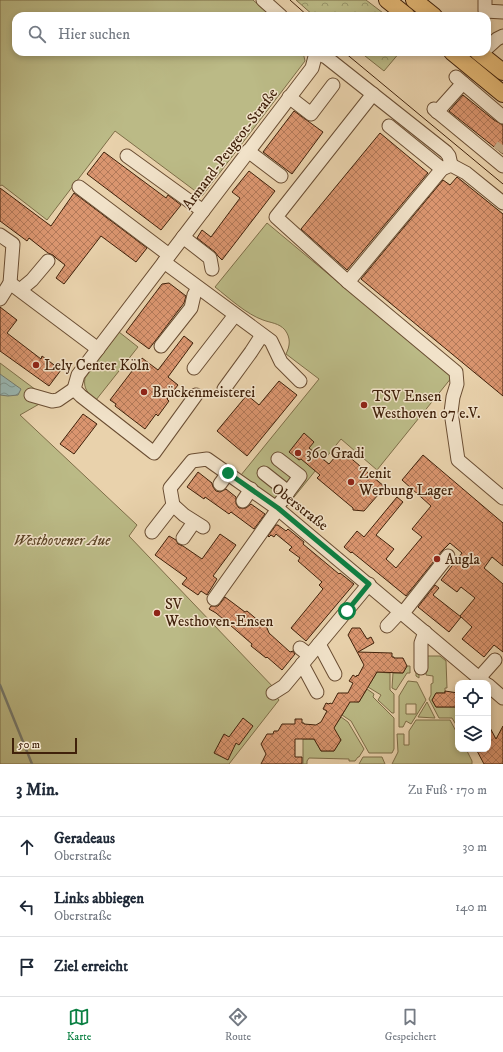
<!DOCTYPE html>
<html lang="de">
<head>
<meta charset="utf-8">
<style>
  :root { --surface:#fff; --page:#f6f6f7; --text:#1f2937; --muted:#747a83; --line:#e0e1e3; --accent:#0b8043 }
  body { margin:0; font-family:"IM FELL DW Pica",serif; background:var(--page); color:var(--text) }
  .controls { position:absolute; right:12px; bottom:12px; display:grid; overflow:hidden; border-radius:8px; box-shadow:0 2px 6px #0003 }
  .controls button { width:36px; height:36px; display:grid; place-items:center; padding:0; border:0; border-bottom:1px solid var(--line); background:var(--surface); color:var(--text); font:20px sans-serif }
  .scale { position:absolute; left:12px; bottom:10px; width:65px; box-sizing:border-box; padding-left:4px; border:2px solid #40210a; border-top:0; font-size:11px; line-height:14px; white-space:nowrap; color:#40210a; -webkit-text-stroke:3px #f1e2c9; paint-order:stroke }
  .stop { position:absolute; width:12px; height:12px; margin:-9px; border:3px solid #0b8043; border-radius:50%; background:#fff }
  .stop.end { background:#0b8043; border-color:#fff; box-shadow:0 1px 4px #0008 }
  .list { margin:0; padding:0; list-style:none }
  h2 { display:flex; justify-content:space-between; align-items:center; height:52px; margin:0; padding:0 16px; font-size:17px }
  h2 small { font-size:13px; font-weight:400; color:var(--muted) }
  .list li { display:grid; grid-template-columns:26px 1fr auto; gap:12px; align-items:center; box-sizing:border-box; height:60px; padding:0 16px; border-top:1px solid var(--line) }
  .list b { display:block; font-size:15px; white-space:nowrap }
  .list p { margin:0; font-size:13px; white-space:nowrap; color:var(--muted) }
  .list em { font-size:13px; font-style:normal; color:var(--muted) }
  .icon { flex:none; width:22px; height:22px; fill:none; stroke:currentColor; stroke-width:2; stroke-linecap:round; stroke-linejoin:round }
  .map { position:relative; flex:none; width:503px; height:764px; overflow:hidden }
  .search { position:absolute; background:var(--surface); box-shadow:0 2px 6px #0003; left:12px; right:12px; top:12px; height:44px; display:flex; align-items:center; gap:10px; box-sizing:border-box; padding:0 14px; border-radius:12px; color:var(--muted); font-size:15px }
  .sheet { height:232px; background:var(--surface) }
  nav { display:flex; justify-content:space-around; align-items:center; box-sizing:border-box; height:56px; border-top:1px solid var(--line); background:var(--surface); font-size:11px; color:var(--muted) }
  nav a { display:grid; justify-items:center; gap:2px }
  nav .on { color:var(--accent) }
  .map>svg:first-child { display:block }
</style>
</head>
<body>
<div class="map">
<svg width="503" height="764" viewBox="0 0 503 764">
  <defs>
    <pattern id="forest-crowns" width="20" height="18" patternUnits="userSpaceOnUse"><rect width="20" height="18" fill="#bbba86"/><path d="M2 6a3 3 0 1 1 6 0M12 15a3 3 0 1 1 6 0" fill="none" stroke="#99976c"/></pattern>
    <pattern id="water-waves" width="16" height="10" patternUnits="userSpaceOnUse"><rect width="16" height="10" fill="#99b6b1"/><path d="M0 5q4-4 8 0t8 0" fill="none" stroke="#7e948e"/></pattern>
    <pattern id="building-cross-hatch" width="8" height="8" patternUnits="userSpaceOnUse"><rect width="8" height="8" fill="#da956f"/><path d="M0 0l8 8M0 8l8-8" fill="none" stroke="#b27959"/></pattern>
  </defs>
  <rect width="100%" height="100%" fill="#e9d2ac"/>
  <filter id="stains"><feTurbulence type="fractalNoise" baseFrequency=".005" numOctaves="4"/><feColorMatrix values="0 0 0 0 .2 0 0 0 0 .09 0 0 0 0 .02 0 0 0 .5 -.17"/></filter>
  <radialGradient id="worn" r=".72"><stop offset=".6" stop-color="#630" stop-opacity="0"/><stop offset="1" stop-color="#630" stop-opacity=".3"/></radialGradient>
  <g fill="#bbba86" stroke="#7e6e48" fill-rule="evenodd">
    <polygon points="0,0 253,0 271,16 16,16 16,52 303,52 305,61 202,196 115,131 47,220 2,185 0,186"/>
    <path d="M267,223L452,377L377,470L341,439L286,507L241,475L319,379L286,354C290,346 291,338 285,330C279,323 271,323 263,320C246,314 229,298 215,287Z"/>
    <path d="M119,332L138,347L96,400C88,393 83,389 85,378Z"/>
    <polygon points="0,363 48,399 20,415 137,525 129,536 275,689 272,692 279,700 229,764 0,764"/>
    <polygon points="426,656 440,656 446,661 447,688 445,688 445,693 436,693 432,700 436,707 458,707 458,728 452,718 439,718 429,699 431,695 431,684 433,683 433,676 426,675 426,672 419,672 419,678 416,676 416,668"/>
    <polygon points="407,666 410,666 410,673 407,673 396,690 392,688 393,673 403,673"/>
    <polygon points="377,672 390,673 390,690 394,694 394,713 392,713 378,700 381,695 368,687"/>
    <path d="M408,681L417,682L426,700L411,724L406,721L403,727H399V696ZM406,704H416V714H406Z"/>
    <polygon points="367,689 374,694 373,697 394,718 394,749 392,753 369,753 351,721 342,715 350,701 359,702"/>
    <polygon points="427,702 435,718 418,717"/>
    <polygon points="341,717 348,722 364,749 359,757 358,757 355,761 349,761 349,759 309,758 307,761 307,764 303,764 303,739 315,739 321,751 334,751 341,740 333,729"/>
    <polygon points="416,720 450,720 458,735 458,749 466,749 472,761 472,764 392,764 398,752 397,734 404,734 404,745 409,745 409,731"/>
    <polygon points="363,757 382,757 385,764 359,764"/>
  </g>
  <g fill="url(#forest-crowns)" stroke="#7e6e48">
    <polygon points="296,0 366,0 387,16 314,16"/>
    <polygon points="360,52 400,52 384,71"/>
  </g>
  <polygon fill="url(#water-waves)" stroke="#757a6e" points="0,374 21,389 18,395 8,396 0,395"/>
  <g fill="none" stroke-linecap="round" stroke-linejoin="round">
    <polyline stroke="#757a6e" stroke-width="2.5" points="0,685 32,764"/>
  </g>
  <g fill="url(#building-cross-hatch)" stroke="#40210a">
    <polygon points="463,95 494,120 503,125 503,154 449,111"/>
    <polygon points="294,111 323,132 292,174 263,152"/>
    <polygon points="380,133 428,173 347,270 301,229"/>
    <polygon points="104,152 166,198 168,195 181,205 161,230 87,174"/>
    <polygon points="249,171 275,191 222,260 218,256 215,252 197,238 202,230 211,237 240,198 232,192"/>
    <polygon points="457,177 503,214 503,396 361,279 443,180 450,185"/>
    <polygon points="0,188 51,226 74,193 147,248 136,262 101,236 64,284 56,278 65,265 56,258 53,255 48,253 29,238 27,241 0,221"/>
    <polygon points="169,283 186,296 184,303 149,349 126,332 162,284"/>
    <polygon points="0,307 17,320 7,333 41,359 42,356 61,370 49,386 0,351"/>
    <polygon points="184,336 193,343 168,377 178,385 167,399 169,401 158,416 156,414 145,429 115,406 116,404 110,400 142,358 158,370"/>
    <polygon points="279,381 297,395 247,456 217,431 247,395 259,405"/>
    <polygon points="83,414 97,424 74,454 60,444"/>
    <polygon points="304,433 314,442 309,448 329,464 341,450 385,487 364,511 353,510 353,508 317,478 320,475 301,459 299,460 289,452"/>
    <polygon points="423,455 503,523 503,566 492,557 484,568 503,584 503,652 494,645 484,657 462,639 472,627 460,616 475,598 461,587 457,592 441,580 462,553 450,543 442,551 406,596 352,552 351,553 344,547 357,531 364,537 397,497 403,502 376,535 394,549 386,559 396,568 422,537 412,529 431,506 402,480"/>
    <polygon points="198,472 212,483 213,487 216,491 220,492 226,489 236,497 236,504 239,508 246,508 251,504 265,514 254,529 231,512 229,514 205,497 204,499 187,487"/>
    <polygon points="276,525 278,525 286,531 288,529 304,542 303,544 339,574 340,573 354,584 306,641 291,628 323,589 319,585 322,582 298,561 300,558 289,550 292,547 276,534 274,537 271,535 269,537 268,536"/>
    <polygon points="220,534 236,545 213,576 217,579 207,595 201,591 198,595 182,584 187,578 155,555 169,536 176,540 178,544 183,546 202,559"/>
    <polygon points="435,585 439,588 433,595 461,617 449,632 418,607"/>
    <polygon points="225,597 245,612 247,611 267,628 269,633 290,652 293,651 295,654 282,670 267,657 266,658 251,646 252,644 216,613 209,609 211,606 218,606"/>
    <polygon points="352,628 360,628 367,639 371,637 374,643 358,652 392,653 392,657 394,657 394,658 403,658 407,666 403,673 377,672 359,702 350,702 334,728 341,740 334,751 321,751 314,739 295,739 295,757 302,757 302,764 261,764 266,754 261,744 267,734 273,734 274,731 278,731 282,724 295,724 295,719 302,719 302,723 304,723 304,724 316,725 321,722 327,711 323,709 326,703 329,704 330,703 332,704 338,693 348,693 353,683 349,681 353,675 356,677 357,675 358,676 364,665 348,635"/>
    <polygon points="445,691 458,693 458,707 436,707 432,700 436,693 445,693"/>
    <polygon points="243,718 253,726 239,745 236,743 228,760 214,753 224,734 229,737"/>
    <polygon points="488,724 496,739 503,726 503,764 484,764 476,749 488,749"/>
  </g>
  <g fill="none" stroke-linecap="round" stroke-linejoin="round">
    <polyline stroke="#c7af8c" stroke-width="13" stroke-dasharray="13 6" stroke-linecap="butt" points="499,151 503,145"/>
    <g stroke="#6a4d32" stroke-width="15">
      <g id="minor">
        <polyline points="263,0 281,16"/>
        <polyline points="485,0 485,11 503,12"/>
        <polyline points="487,48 497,39 503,36"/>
        <polyline points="316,53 326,57 446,152 449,156 451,165"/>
        <polyline points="456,77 503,117"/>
        <polyline points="289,97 311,114 333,85"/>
        <polyline points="434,109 503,166"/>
        <polyline points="437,112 463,83"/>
        <polyline points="389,126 442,169"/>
        <polyline points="248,151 281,176"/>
        <polyline points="127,156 203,211"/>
        <polyline points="79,187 169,255"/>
        <polyline points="503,203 466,173 451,165 442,169 348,282 456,372 457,384 453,397 451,412 458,460 503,498"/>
        <polyline points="0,235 13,244 10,283 0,299"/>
        <polyline points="183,237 210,258 212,269"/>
        <polyline points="164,262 271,341 281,362 300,381"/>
        <polyline points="348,282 276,217 373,94"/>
        <polyline points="10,283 98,349"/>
        <polyline points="20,290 32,280 48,261"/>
        <polyline points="161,346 191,308 194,295 198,288"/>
        <polyline points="194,368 235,315"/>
        <polyline points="224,389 251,352 262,335"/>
        <polyline points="31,395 52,401 58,400 74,389"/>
        <polyline points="196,395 154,453 81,396 74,389 78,375 312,68 316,53"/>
        <polyline points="264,473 288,492"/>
        <polyline points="220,484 228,473"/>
        <polyline points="243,501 251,489"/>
        <polyline points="277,507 300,476 278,459"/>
        <polyline points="203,527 184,515 173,505 170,488 192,461 207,459 278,509 485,683"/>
        <polyline points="152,532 173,505"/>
        <polyline points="183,538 194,522"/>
        <polyline points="214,599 278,509"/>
        <polyline points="403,613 448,556"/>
        <polyline points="387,626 401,611"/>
        <polyline points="319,644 335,674"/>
        <polyline points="300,648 309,655"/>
        <polyline points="302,664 317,692"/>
        <polyline points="421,668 421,643 425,632"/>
        <polyline points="479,678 495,660"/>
        <polyline points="488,685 503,698"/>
        <polyline points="273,693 284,686 369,584"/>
      </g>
    </g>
    <g stroke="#40210a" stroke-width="18">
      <g id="major">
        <polyline points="387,0 407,16"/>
        <polyline points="414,0 434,16"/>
        <polyline points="452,52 503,94"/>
        <polyline points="478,52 503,72"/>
      </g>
    </g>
    <use href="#minor" stroke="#f1e2c9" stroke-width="13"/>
    <use href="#major" stroke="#e4b976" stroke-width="16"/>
    <g stroke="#40210a" stroke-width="1">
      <polyline points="290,0 308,16"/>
      <polyline points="344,52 503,184"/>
    </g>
  </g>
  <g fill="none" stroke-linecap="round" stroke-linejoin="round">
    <polyline stroke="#0b8043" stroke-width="5" points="228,473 278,508 369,584 347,611"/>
  </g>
  <g fill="#8f2418" stroke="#f1e2c9" stroke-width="1.5">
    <circle cx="36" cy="365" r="4"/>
    <circle cx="144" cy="392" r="4"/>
    <circle cx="364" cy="405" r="4"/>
    <circle cx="298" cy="453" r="4"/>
    <circle cx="351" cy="482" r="4"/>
    <circle cx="437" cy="559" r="4"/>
    <circle cx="157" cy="613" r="4"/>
  </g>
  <g text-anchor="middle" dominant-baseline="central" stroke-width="3" stroke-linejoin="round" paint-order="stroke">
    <g font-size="15" fill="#40210a" stroke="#f1e2c9">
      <text transform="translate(230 149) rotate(-53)">Armand-Peugeot-Straße</text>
      <text transform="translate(300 507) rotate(38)">Oberstraße</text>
    </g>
    <g font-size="15" fill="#40210a" stroke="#f1e2c9" text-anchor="start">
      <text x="44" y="365">Lely Center Köln</text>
      <text x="152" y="392">Brückenmeisterei</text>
      <text x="372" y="396">TSV Ensen<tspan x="372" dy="17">Westhoven 07 e.V.</tspan></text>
      <text x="306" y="453">360 Gradi</text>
      <text x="359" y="473">Zenit<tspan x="359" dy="17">Werbung Lager</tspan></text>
      <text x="445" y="559">Augla</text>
      <text x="165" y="604">SV<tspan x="165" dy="17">Westhoven-Ensen</tspan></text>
    </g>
    <g font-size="15" font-style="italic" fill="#5f4729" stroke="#f1e2c9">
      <text x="62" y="540">Westhovener Aue</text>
    </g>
  </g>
  <rect width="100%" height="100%" filter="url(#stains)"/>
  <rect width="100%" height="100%" fill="url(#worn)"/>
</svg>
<div class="controls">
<button><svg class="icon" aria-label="locate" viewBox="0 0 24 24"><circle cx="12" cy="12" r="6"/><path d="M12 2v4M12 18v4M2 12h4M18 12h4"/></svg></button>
<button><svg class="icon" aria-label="layers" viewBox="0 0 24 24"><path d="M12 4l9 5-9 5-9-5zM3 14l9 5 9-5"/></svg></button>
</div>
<div class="scale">50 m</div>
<div class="stop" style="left:347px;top:611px"></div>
<div class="stop end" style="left:228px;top:473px"></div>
<div class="search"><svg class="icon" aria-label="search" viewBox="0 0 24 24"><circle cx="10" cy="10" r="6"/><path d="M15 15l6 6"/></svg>Hier suchen</div>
</div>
<section class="sheet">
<h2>3 Min.<small>Zu Fuß · 170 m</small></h2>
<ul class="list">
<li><svg class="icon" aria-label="ahead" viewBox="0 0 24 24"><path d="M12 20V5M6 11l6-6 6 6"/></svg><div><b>Geradeaus</b><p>Oberstraße</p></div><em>30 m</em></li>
<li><svg class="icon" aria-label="left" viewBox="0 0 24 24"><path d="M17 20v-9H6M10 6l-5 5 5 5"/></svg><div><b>Links abbiegen</b><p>Oberstraße</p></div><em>140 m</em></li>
<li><svg class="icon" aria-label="arrive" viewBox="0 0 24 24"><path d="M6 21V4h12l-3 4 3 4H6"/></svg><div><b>Ziel erreicht</b></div></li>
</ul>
</section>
<nav>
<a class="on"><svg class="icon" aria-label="map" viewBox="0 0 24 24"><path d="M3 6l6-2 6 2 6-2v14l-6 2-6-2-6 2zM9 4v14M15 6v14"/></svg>Karte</a>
<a><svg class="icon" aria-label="directions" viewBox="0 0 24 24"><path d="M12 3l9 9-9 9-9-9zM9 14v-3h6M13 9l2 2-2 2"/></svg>Route</a>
<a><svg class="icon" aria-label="saved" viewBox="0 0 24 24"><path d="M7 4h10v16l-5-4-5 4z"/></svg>Gespeichert</a>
</nav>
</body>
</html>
